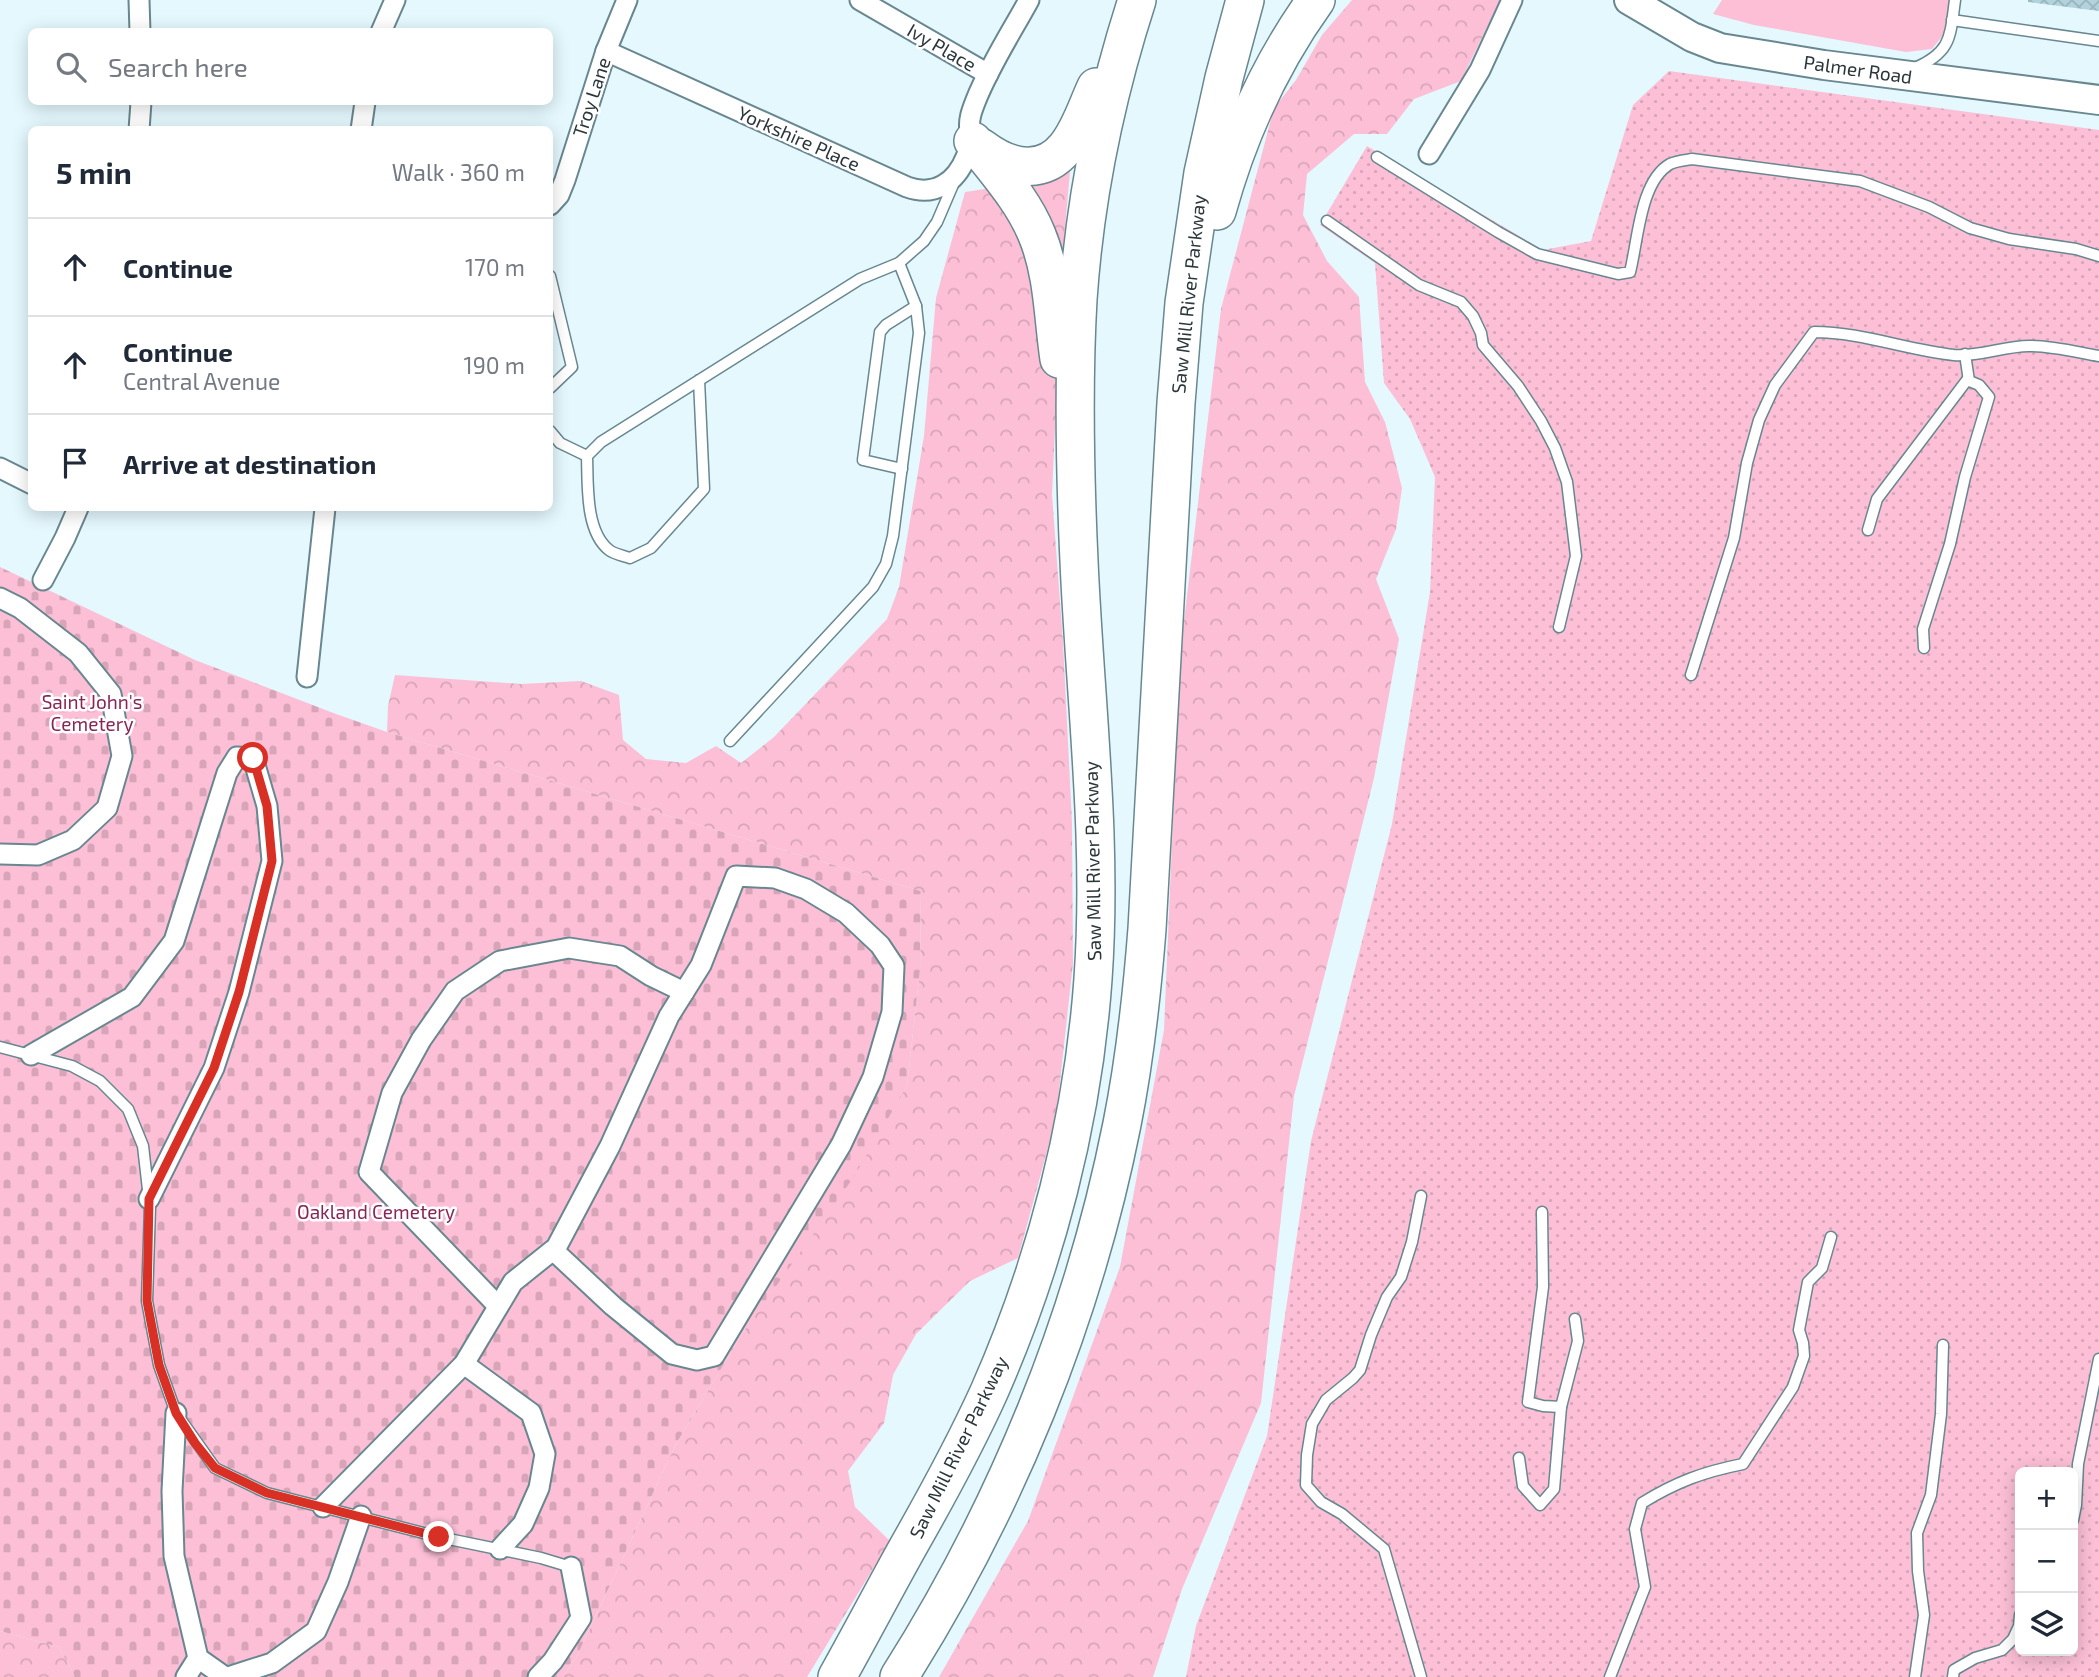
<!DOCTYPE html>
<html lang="en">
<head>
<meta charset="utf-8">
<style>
  :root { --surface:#fff; --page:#f6f6f7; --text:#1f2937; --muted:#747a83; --line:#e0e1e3 }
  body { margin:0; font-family:"Exo 2",sans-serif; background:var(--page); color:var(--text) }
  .controls { position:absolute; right:21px; bottom:21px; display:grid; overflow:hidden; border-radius:10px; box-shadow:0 4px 18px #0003 }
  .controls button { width:63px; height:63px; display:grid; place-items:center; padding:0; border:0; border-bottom:2px solid var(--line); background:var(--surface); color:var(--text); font:35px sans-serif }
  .stop { position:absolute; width:21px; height:21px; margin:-16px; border:5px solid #d93025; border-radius:50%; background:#fff }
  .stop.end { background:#d93025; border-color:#fff; box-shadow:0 2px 7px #0008 }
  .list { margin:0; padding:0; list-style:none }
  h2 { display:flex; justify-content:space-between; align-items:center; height:91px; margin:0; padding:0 28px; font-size:30px }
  h2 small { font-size:23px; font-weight:400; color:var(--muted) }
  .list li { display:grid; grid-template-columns:46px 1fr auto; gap:21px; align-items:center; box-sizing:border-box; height:98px; padding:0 28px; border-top:2px solid var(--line) }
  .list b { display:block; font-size:26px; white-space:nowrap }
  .list p { margin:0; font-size:23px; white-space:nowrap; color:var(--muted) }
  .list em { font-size:23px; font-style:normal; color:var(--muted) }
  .icon { flex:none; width:38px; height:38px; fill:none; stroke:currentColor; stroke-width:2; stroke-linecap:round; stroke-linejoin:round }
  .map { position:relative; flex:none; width:2099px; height:1677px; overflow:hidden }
  .search { position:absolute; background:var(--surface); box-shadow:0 4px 18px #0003; left:28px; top:28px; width:525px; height:77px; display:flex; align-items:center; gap:18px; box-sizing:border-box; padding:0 24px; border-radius:10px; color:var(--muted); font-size:26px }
  .panel { position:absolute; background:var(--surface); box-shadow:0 4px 18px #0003; left:28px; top:126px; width:525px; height:385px; border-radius:10px }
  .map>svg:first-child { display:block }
</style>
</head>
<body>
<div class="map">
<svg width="2099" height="1677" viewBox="0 0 2099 1677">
  <defs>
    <pattern id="grass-dots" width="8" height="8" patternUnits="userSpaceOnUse" patternTransform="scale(1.75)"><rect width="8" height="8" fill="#fcbfd6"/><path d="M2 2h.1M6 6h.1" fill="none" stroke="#d8a5b8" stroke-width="1.8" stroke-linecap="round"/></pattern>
    <pattern id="forest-crowns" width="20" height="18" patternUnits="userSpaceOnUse" patternTransform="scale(1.75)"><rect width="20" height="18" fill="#fcbfd6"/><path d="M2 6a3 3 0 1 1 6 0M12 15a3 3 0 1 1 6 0" fill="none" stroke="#d8a5b8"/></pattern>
    <pattern id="cemetery-stones" width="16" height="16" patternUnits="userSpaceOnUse" patternTransform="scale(1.75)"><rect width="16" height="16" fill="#fcbfd6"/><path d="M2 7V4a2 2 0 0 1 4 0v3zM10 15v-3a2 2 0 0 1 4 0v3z" fill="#d8a5b8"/></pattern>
    <pattern id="building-cross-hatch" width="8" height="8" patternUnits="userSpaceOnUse" patternTransform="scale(1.75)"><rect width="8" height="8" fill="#b2d2dc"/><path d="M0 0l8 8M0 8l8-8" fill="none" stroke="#99b5be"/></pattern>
  </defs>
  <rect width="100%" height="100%" fill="#e4f8fe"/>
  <path fill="url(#grass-dots)" fill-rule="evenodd" d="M1669,71L2099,130V1677H1186L1196,1626L1267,1436L1311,1141L1392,824L1430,592L1435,477L1410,419L1384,383L1375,263L1320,225L1367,146L1543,250L1591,241L1633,105ZM2020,1472H2073V1651H2020Z"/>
  <g fill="url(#forest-crowns)">
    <polygon points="1352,0 1500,0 1461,81 1414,99 1387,134 1354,134 1307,174 1303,215 1327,261 1359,297 1365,382 1385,422 1402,488 1396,529 1376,579 1399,639 1374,778 1294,1096 1261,1403 1182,1589 1153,1677 939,1677 1028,1521 1120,1267 1164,1030 1180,655 1221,309 1274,108 1296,80 1322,35"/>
    <polygon points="1070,171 1063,250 1052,495 1063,642 1072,823 1073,963 1056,1118 1018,1258 970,1281 916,1334 893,1375 884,1423 848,1471 855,1507 890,1541 807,1677 563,1677 577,1656 676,1444 742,1334 907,1086 920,970 921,891 387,732 388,706 395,675 521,684 581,681 619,695 623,740 646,759 686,763 716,746 741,763 774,737 887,619 899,587 924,436 936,298 965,192 1032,182"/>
    <polygon points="0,1631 59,1647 75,1677 0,1677"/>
  </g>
  <polygon fill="url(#cemetery-stones)" points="0,567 195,660 336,714 387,732 921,891 920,970 907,1086 853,1178 742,1334 676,1444 577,1656 563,1677 75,1677 59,1647 0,1631"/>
  <polygon fill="#fcbfd6" points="1722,0 1951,0 1944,34 1932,49 1906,52 1754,25 1713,14"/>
  <polygon fill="url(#building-cross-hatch)" points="2028,0 2099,0 2099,11 2028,2"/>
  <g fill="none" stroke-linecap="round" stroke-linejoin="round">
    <g stroke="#688790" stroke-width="13">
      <g id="lane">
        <polyline points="1952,20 2099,41"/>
        <path d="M1915,68C1952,52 1950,36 1955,0"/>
        <path d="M1377,157L1498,232L1537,254L1618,274L1630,272C1638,241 1640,181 1670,164C1676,161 1686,160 1692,159L1860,181L1929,207L1970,228L2009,239L2076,249L2099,256"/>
        <polyline points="1327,221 1419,285 1461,302 1473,316 1481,333 1483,345 1518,386 1541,421 1555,448 1567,482 1576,556 1559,627"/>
        <polyline points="1965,354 1969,381"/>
        <path d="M699,380L704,489L651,548L630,558C624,556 614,554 609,550C585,531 588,484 587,456L601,442L860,279L899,263L924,241L937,222L955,180"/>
        <polyline points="550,388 572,367 550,276"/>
        <polyline points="550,431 560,443 587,456"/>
        <polyline points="902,469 863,460 880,332 886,325 916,306"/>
        <polyline points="1868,530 1877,499 1967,380 1979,385 1989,397 1965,477 1950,544 1923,629 1924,648"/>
        <path d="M1691,675L1734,538L1747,463L1759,420L1775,385L1814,332C1861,332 1907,350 1954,355C1979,357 2004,346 2029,346C2053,346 2076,352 2099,356"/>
        <polyline points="730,741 873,587 886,564 893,536 919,333 916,306 899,263"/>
        <polyline points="0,1047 72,1066 100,1081 128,1109 143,1146 150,1207 147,1301 159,1365 176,1413 215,1468 267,1493 439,1537 541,1558 571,1567"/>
        <polyline points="1542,1212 1543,1287 1528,1402 1543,1406 1561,1407 1578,1341 1575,1319"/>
        <polyline points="1519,1458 1523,1486 1540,1505 1554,1489 1561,1407"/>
        <polyline points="2073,1520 2076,1505 2078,1464 2099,1359"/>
        <polyline points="1421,1677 1384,1549 1342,1514 1321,1502 1306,1485 1307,1455 1312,1424 1326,1400 1353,1378 1360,1370 1371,1335 1387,1297 1401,1277 1412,1242 1421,1196"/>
        <path d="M1610,1677L1645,1587L1635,1529L1642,1503C1676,1482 1703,1472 1743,1464L1793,1387L1804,1356L1803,1343L1799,1330L1808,1282L1822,1268L1831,1237"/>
        <polyline points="1915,1677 1924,1615 1918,1571 1917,1533 1931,1495 1941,1414 1943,1345"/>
        <polyline points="1953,1677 1954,1670 1975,1658 2002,1650 2013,1639 2019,1626 2020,1615"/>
      </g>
    </g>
    <g stroke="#688790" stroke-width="23">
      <g id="street">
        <polyline points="139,0 140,32"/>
        <polyline points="860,0 988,74"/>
        <polyline points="381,32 395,0"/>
        <path d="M606,51L907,187C935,197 956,182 966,157C968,152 972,146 972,142C972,140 970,133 970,131C968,120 972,110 976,100C990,65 1011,33 1029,0"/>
        <polyline points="139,130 141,102"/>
        <polyline points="361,130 365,102"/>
        <polyline points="1429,154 1480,70 1512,0"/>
        <polyline points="550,205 559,195 565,180 606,51 627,0"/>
        <polyline points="0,468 32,484"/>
        <polyline points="43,580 65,538 78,508"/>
        <polyline points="0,598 20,608 78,653 111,694 122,756 107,808 73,840 38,855 0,854"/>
        <polyline points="307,677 325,508"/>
        <polyline points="31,1055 132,997 174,941 227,773 237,757 253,758 267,806 272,861 239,992 214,1068 149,1199"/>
        <polyline points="498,1306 369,1172 392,1093 421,1040 455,991 500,961 569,948 620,956 651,976 684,992"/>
        <polyline points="464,1364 531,1413 545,1454 539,1488 523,1524 500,1549"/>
        <polyline points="176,1413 172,1491 174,1556 198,1658 225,1677"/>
        <polyline points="323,1507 464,1364 513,1282 553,1250 556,1248 610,1146 669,1016 701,965 736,876 775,878 806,889 846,913 880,945 894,966 892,1012 873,1077 841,1145 714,1356 697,1360 672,1354 613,1306 553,1250"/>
        <polyline points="186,1677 198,1658"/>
        <polyline points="228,1677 272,1663 316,1631 338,1582 361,1516"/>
        <polyline points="538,1677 553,1661 581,1618 571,1567"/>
      </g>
    </g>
    <g stroke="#688790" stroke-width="32">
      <polyline id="secondary" points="1629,0 1692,37 1720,48 1824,65 2099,100"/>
    </g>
    <g stroke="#688790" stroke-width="40">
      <g id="highway">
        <path d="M973,141C996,171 1023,200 1037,235C1053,273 1053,319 1059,359"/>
        <path d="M982,148C1009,168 1042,177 1066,147C1080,130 1087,106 1096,87"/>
        <path d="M1217,211C1238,135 1270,64 1316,0"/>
        <path d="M837,1677C861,1634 884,1590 908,1547C937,1496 965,1445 989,1392C1046,1263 1083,1120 1093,979C1103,839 1085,700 1079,561C1075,474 1073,386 1078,299C1085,198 1106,96 1137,0"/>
        <path d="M899,1677C1006,1508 1083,1320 1122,1124C1135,1059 1142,994 1147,929L1176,403L1184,303L1203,173L1224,78L1245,0"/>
      </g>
    </g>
    <use href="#lane" stroke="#fff" stroke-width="10"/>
    <use href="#street" stroke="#fff" stroke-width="19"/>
    <use href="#secondary" stroke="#fff" stroke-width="28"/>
    <use href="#highway" stroke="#fff" stroke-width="37"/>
  </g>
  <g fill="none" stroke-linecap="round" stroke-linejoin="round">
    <polyline stroke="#d93025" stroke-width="9" points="253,758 267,806 272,861 239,992 214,1068 149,1199 147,1301 159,1365 176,1413 195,1443 215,1468 267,1493 439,1537"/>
  </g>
  <g text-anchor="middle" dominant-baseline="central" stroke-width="5" stroke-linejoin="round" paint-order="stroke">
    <g font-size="19" fill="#2a363a" stroke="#fff">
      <text transform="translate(942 47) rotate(30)">Ivy Place</text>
      <text transform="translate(1858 69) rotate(8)">Palmer Road</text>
      <text transform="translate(591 97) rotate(-72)">Troy Lane</text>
      <text transform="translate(799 138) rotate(24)">Yorkshire Place</text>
      <text transform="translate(1188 294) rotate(-84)">Saw Mill River Parkway</text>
      <text transform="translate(1092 861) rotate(-91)">Saw Mill River Parkway</text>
      <text transform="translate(958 1447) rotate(-64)">Saw Mill River Parkway</text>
    </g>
    <g font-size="19" fill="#892556" stroke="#fff">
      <text x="92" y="701">Saint John's<tspan x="92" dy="22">Cemetery</tspan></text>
      <text x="376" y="1211">Oakland Cemetery</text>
    </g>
  </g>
</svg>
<div class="controls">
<button>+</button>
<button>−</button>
<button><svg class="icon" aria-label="layers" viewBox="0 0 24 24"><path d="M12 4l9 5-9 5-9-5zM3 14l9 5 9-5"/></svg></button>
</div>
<div class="stop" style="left:253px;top:758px"></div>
<div class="stop end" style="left:439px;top:1537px"></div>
<div class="search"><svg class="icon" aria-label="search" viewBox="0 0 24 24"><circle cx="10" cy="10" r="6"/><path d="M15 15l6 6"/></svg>Search here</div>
<section class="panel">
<h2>5 min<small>Walk · 360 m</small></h2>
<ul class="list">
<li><svg class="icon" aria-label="ahead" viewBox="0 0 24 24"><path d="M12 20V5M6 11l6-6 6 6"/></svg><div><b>Continue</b></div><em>170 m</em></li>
<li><svg class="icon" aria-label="ahead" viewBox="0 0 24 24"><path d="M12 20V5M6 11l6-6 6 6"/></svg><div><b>Continue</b><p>Central Avenue</p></div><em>190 m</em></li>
<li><svg class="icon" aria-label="arrive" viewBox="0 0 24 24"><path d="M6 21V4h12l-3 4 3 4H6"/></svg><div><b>Arrive at destination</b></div></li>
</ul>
</section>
</div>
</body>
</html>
